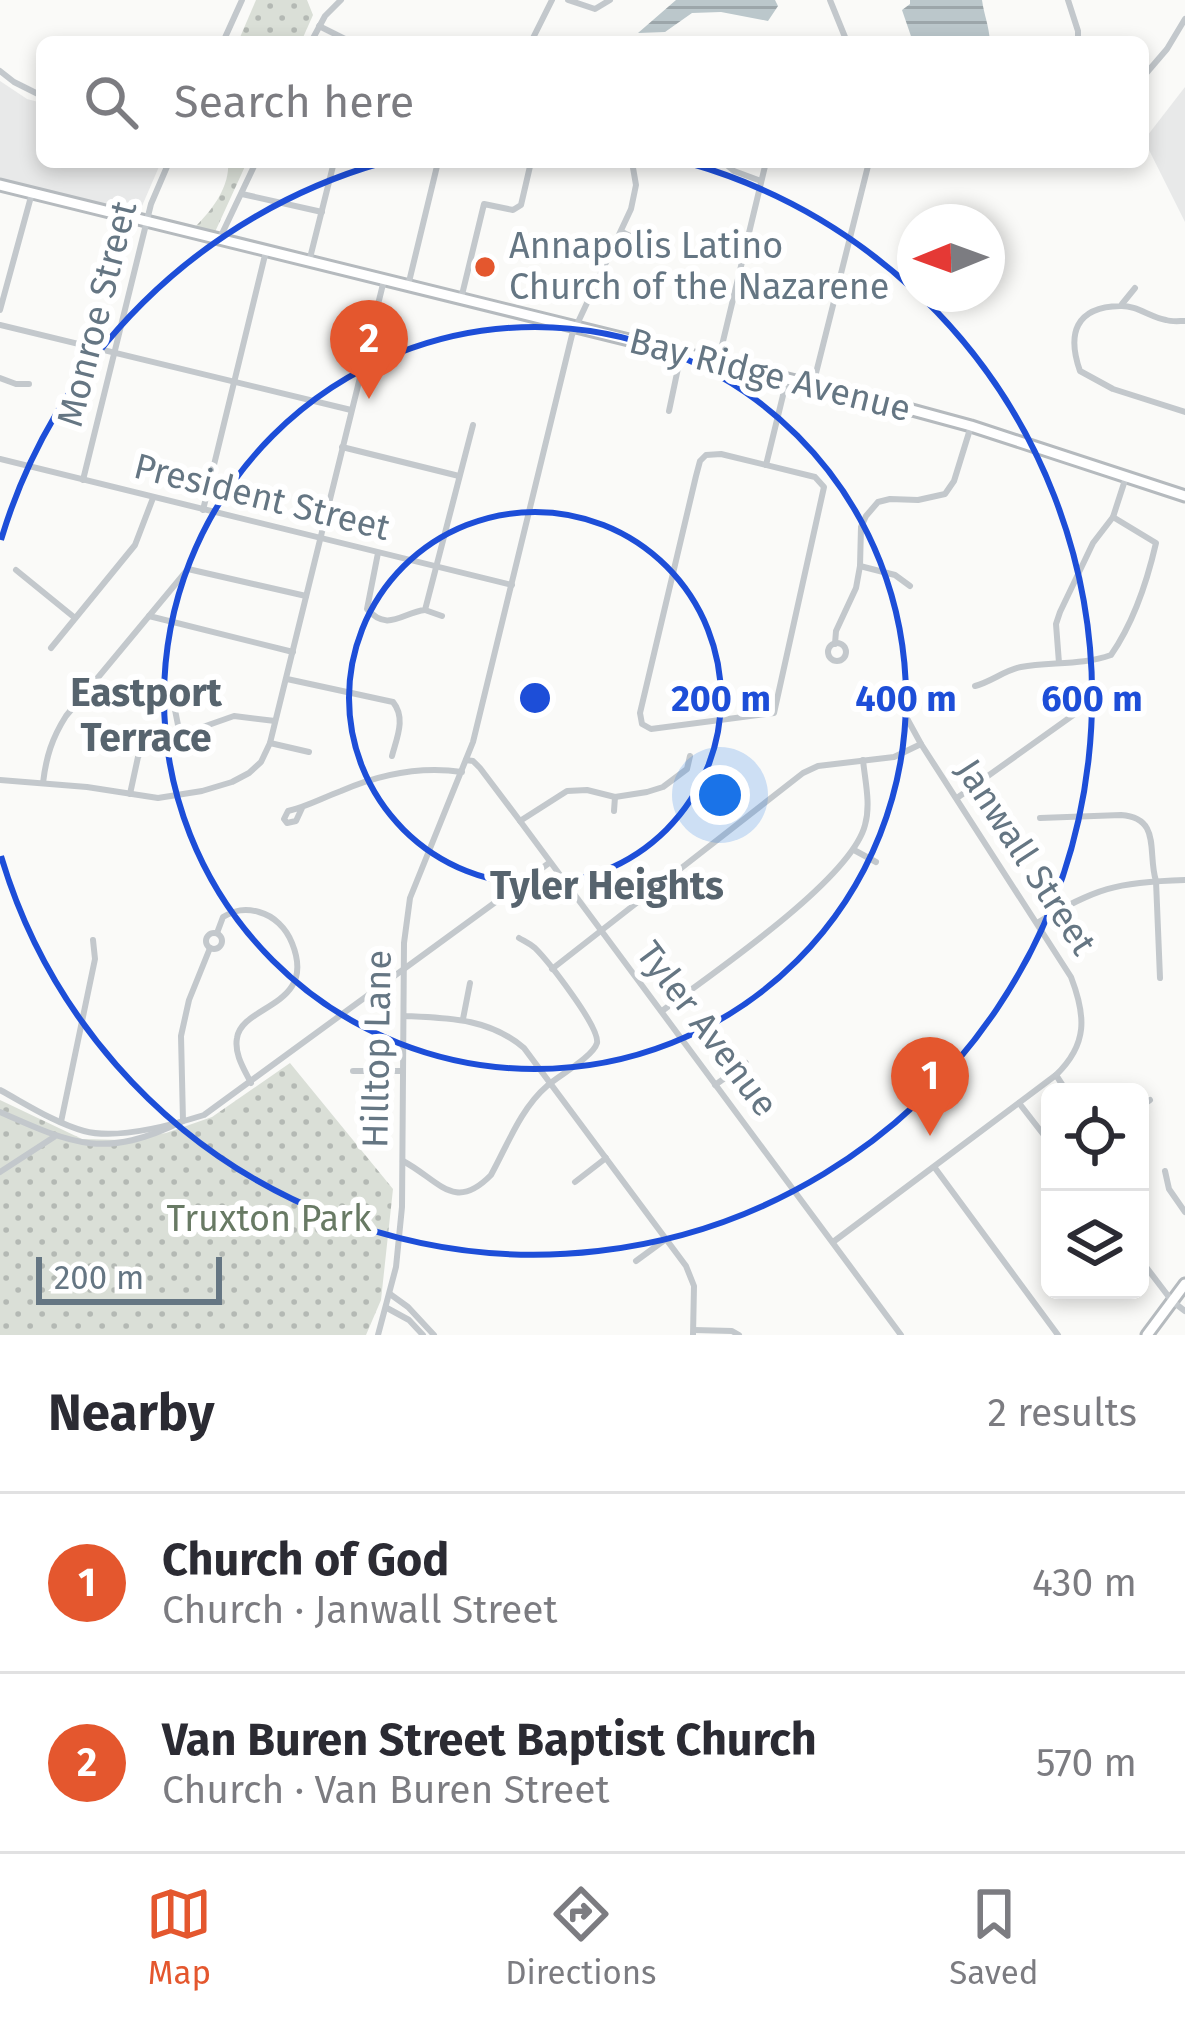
<!DOCTYPE html>
<html lang="en">
<head>
<meta charset="utf-8">
<style>
  :root { --surface:#fff; --page:#f2f2f3; --text:#2b2b33; --muted:#7c7c81; --line:#e1e1e2; --accent:#e4572e }
  body { margin:0; font-family:"Fira Sans",sans-serif; background:var(--page); color:var(--text) }
  .controls { position:absolute; right:36px; bottom:36px; display:grid; overflow:hidden; border-radius:18px; box-shadow:0 6px 18px #0003 }
  .controls button { width:108px; height:108px; display:grid; place-items:center; padding:0; border:0; border-bottom:3px solid var(--line); background:var(--surface); color:var(--text); font:60px sans-serif }
  .compass { position:absolute; left:897px; top:204px; width:108px; height:108px; border-radius:50%; background:var(--surface); box-shadow:0 6px 18px #0003; rotate:269deg }
  .scale { position:absolute; left:36px; bottom:30px; width:186px; box-sizing:border-box; padding-left:12px; border:6px solid #657683; border-top:0; font-size:33px; line-height:42px; white-space:nowrap; color:#657683; -webkit-text-stroke:9px #fff; paint-order:stroke }
  .you { position:absolute; left:720px; top:795px; width:42px; height:42px; margin:-30px; border:9px solid #fff; border-radius:50%; background:#1a73e8; box-shadow:0 0 0 18px #1a73e833 }
  .badge { display:grid; place-items:center; width:78px; height:78px; border-radius:50%; background:var(--accent); color:#fff; font-size:39px; font-weight:700 }
  .pin { position:absolute; translate:-50% -99px; filter:drop-shadow(0 3px 6px #0008) }
  .pin::after { content:''; position:absolute; top:63px; width:42px; height:36px; background:inherit; clip-path:polygon(0 0,100% 0,50% 100%) }
  .list { margin:0; padding:0; list-style:none }
  h2 { display:flex; justify-content:space-between; align-items:center; height:156px; margin:0; padding:0 48px; font-size:51px }
  h2 small { font-size:39px; font-weight:400; color:var(--muted) }
  .list li { display:grid; grid-template-columns:78px 1fr auto; gap:36px; align-items:center; box-sizing:border-box; height:180px; padding:0 48px; border-top:3px solid var(--line) }
  .list b { display:block; font-size:45px; white-space:nowrap }
  .list p { margin:0; font-size:39px; white-space:nowrap; color:var(--muted) }
  .list em { font-size:39px; font-style:normal; color:var(--muted) }
  .icon { flex:none; width:66px; height:66px; fill:none; stroke:currentColor; stroke-width:2; stroke-linecap:round; stroke-linejoin:round }
  .map { position:relative; flex:none; width:1185px; height:1335px; overflow:hidden }
  .search { position:absolute; background:var(--surface); box-shadow:0 6px 18px #0003; left:36px; right:36px; top:36px; height:132px; display:flex; align-items:center; gap:30px; box-sizing:border-box; padding:0 42px; border-radius:18px; color:var(--muted); font-size:45px }
  .sheet { height:516px; background:var(--surface) }
  nav { display:flex; justify-content:space-around; align-items:center; box-sizing:border-box; height:168px; border-top:3px solid var(--line); background:var(--surface); font-size:33px; color:var(--muted) }
  nav a { display:grid; justify-items:center; gap:6px }
  nav .on { color:var(--accent) }
  .map>svg:first-child { display:block }
</style>
</head>
<body>
<div class="map">
<svg width="1185" height="1335" viewBox="0 0 1185 1335">
  <defs>
    <pattern id="park-dots" width="8" height="8" patternUnits="userSpaceOnUse" patternTransform="scale(3)"><rect width="8" height="8" fill="#dadfd7"/><path d="M2 2h.1M6 6h.1" fill="none" stroke="#b4b9b4" stroke-width="1.8" stroke-linecap="round"/></pattern>
    <pattern id="water-rules" width="6" height="5" patternUnits="userSpaceOnUse" patternTransform="scale(3)"><rect width="6" height="5" fill="#bbc7cb"/><path d="M0 2.5h6" fill="none" stroke="#9ca6aa"/></pattern>
  </defs>
  <rect width="100%" height="100%" fill="#fafaf8"/>
  <g fill="#e8e9e9">
    <polygon points="0,81 27,99 42,103 42,162 161,162 139,213 0,179"/>
    <polygon points="1185,87 1185,222 1144,140"/>
  </g>
  <g fill="url(#park-dots)">
    <polygon points="256,0 307,0 313,15 301,42 238,42"/>
    <path d="M228,162H247L215,232L196,226C213,209 230,186 228,162Z"/>
    <polygon points="290,1063 393,1189 381,1300 366,1335 0,1335 0,1100 82,1139 123,1140 166,1133 212,1117"/>
  </g>
  <g fill="url(#water-rules)">
    <polygon points="676,0 775,0 778,6 768,21 721,12 692,13 665,32 638,33"/>
    <path d="M910,0H982C984,15 989,25 990,42H913L902,10L910,4Z"/>
  </g>
  <g fill="none" stroke-linecap="round" stroke-linejoin="round">
    <g stroke="#b5babe" stroke-width="15">
      <g id="major">
        <polyline points="0,185 901,407 971,426 1185,496"/>
        <polyline points="1147,1335 1185,1284"/>
      </g>
    </g>
    <g stroke="#c3c8cc" stroke-width="6">
      <polyline points="568,0 595,9 610,0"/>
      <polyline points="830,0 847,42"/>
      <polyline points="1068,0 1078,31 1078,42"/>
      <polyline points="319,26 351,42"/>
      <polyline points="223,42 242,0"/>
      <polyline points="311,42 325,16 341,0"/>
      <polyline points="531,42 552,0"/>
      <polyline points="0,71 14,82 42,96"/>
      <polyline points="1143,77 1167,49 1185,19"/>
      <polyline points="723,162 734,171 761,181"/>
      <polyline points="242,194 322,212"/>
      <polyline points="622,232 665,253"/>
      <polyline points="220,238 256,162"/>
      <polyline points="309,262 334,162"/>
      <polyline points="408,286 438,162"/>
      <polyline points="461,299 484,204 513,210 521,205 531,162"/>
      <polyline points="1122,304 1135,288"/>
      <polyline points="0,310 32,193"/>
      <path d="M1185,321C1179,321 1172,322 1166,320C1150,317 1136,305 1120,306C1075,307 1067,334 1080,371L1113,389L1185,412"/>
      <polyline points="0,325 351,410"/>
      <polyline points="718,362 766,162"/>
      <polyline points="0,378 16,384 29,384"/>
      <polyline points="813,385 869,162"/>
      <polyline points="669,411 681,354"/>
      <polyline points="342,447 459,476"/>
      <polygon points="721,454 815,477 824,487 774,713 651,729 642,724 640,713 696,476 700,461 706,455"/>
      <polyline points="0,459 512,585"/>
      <polyline points="766,465 787,379"/>
      <polyline points="83,480 151,204 169,162"/>
      <polyline points="203,510 266,251"/>
      <path d="M378,553L367,609C388,633 403,612 425,610L473,425"/>
      <polyline points="860,566 895,575 910,586"/>
      <polyline points="16,570 75,618"/>
      <polyline points="425,610 442,616"/>
      <polyline points="149,616 293,652"/>
      <circle cx="837" cy="652" r="9"/>
      <polyline points="835,644 836,631 856,588 860,566 861,527 866,516 878,502 890,499 918,500 945,494 954,481 971,426"/>
      <polyline points="51,648 135,545 153,498"/>
      <polyline points="1059,663 1056,624 1060,612 1093,543 1113,517 1126,477"/>
      <path d="M287,679L393,702C406,718 397,737 392,756"/>
      <path d="M975,686C991,682 1005,670 1021,667C1051,662 1083,665 1111,655C1134,622 1147,582 1156,543L1113,517"/>
      <polyline points="175,710 180,735"/>
      <polyline points="270,743 309,752"/>
      <polyline points="466,760 473,761 480,768 520,821 901,1335"/>
      <polyline points="0,780 87,787 158,798 202,791 232,782 249,773 261,762 270,743 384,280"/>
      <path d="M43,783C46,757 52,738 66,716L188,569L306,596"/>
      <polyline points="130,794 138,757 144,746 154,739 180,735 234,716 275,721"/>
      <polyline points="957,798 1100,696"/>
      <path d="M302,808L296,821L287,823L284,819L288,811C306,807 322,798 341,791C378,775 421,766 462,772"/>
      <polyline points="614,811 615,797"/>
      <path d="M1040,818L1121,815C1162,818 1147,853 1156,881L1160,978"/>
      <polyline points="520,821 567,791 587,790 615,797 647,792 663,787 687,769 690,756"/>
      <polyline points="854,850 876,862"/>
      <path d="M1037,923C1096,888 1116,882 1185,880"/>
      <circle cx="214" cy="941" r="8"/>
      <path d="M217,933L223,917C235,910 245,908 259,912C274,916 286,928 292,943C318,1007 242,1004 237,1038C234,1054 244,1069 251,1083"/>
      <polyline points="552,969 803,773 818,766 894,757 921,744"/>
      <path d="M662,1011C710,975 851,880 865,825C871,804 865,781 863,760"/>
      <path d="M404,1016C448,1018 489,1018 524,1048L686,1266L694,1286L693,1335"/>
      <polyline points="463,1019 470,983"/>
      <polyline points="353,1071 403,1071"/>
      <polyline points="1056,1075 1067,1092"/>
      <polyline points="715,1085 746,1063"/>
      <path d="M0,1090C26,1104 55,1123 84,1131C117,1140 172,1125 204,1115L549,863"/>
      <polyline points="1099,1092 1101,1092"/>
      <polyline points="1019,1103 1050,1143"/>
      <polyline points="1140,1107 1150,1100"/>
      <path d="M0,1112C74,1145 105,1159 183,1121L181,1036L189,1000L210,948"/>
      <polyline points="61,1122 95,959 93,940"/>
      <path d="M403,1161C439,1180 454,1213 491,1175C507,1146 521,1108 547,1086C558,1076 593,1057 597,1043C600,1027 548,961 535,948C529,943 526,942 519,938"/>
      <polyline points="935,1168 1058,1335"/>
      <polyline points="1165,1171 1169,1189 1185,1212"/>
      <polyline points="0,1172 54,1137"/>
      <polyline points="575,1182 606,1158"/>
      <path d="M833,1242L1056,1075C1088,1044 1086,1016 1071,977L921,744L904,713L901,700"/>
      <polyline points="1140,1259 1172,1301 1185,1311"/>
      <polyline points="636,1261 666,1239"/>
      <polyline points="390,1294 408,1307 434,1335"/>
      <polyline points="387,1308 409,1320 423,1335"/>
      <polyline points="694,1330 732,1331 739,1335"/>
      <polyline points="378,1335 396,1267 402,1207 404,943 410,898 473,742 572,335 631,209 636,185 632,162"/>
    </g>
    <use href="#major" stroke="#fff" stroke-width="9"/>
  </g>
  <g fill="none" stroke="#1d4ed8" stroke-width="6">
    <circle cx="535" cy="698" r="186"/>
    <circle cx="535" cy="698" r="371"/>
    <path d="M1 540A557 557 0 0 1 381 163M689 163A557 557 0 0 1 915 291M922 297A557 557 0 1 1 1 856"/>
  </g>
  <circle fill="#e4572e" stroke="#fff" stroke-width="4.5" cx="485" cy="267" r="12"/>
  <g text-anchor="middle" dominant-baseline="central" stroke-width="12" stroke-linejoin="round" paint-order="stroke">
    <g font-size="36" fill="#657683" stroke="#fff" text-anchor="start">
      <text x="509" y="246">Annapolis Latino<tspan x="509" dy="41">Church of the Nazarene</tspan></text>
    </g>
    <g font-size="36" fill="#657683" stroke="#fff">
      <text transform="translate(97 314) rotate(-76)">Monroe Street</text>
      <text transform="translate(770 375) rotate(14)">Bay Ridge Avenue</text>
      <text transform="translate(262 497) rotate(14)">President Street</text>
      <text transform="translate(1026 857) rotate(57)">Janwall Street</text>
      <text transform="translate(707 1029) rotate(53)">Tyler Avenue</text>
      <text transform="translate(377 1049) rotate(-89)">Hilltop Lane</text>
    </g>
    <g font-size="36" fill="#687a64" stroke="#fff">
      <text x="269" y="1219">Truxton Park</text>
    </g>
    <g font-size="39" font-weight="bold" fill="#57646e" stroke="#fff">
      <text x="146" y="693">Eastport<tspan x="146" dy="45">Terrace</tspan></text>
      <text x="607" y="886">Tyler Heights</text>
    </g>
  </g>
  <circle cx="535" cy="698" r="18" fill="#1d4ed8" stroke="#fff" stroke-width="6"/>
  <g font-size="36" text-anchor="middle" font-weight="bold" fill="#1d4ed8" stroke="#fff" stroke-width="12" stroke-linejoin="round" paint-order="stroke">
    <text x="721" y="711">200 m</text>
    <text x="906" y="711">400 m</text>
    <text x="1092" y="711">600 m</text>
  </g>
</svg>
<div class="controls">
<button><svg class="icon" aria-label="locate" viewBox="0 0 24 24"><circle cx="12" cy="12" r="6"/><path d="M12 2v4M12 18v4M2 12h4M18 12h4"/></svg></button>
<button><svg class="icon" aria-label="layers" viewBox="0 0 24 24"><path d="M12 4l9 5-9 5-9-5zM3 14l9 5 9-5"/></svg></button>
</div>
<svg class="compass" viewBox="-18 -18 36 36"><path d="M0-13l5 13h-10z" fill="#e53935"/><path d="M0 13l5-13h-10z" fill="#7c7c81"/></svg>
<div class="scale">200 m</div>
<div class="you"></div>
<div class="pin badge" style="left:930px;top:1136px">1</div>
<div class="pin badge" style="left:369px;top:399px">2</div>
<div class="search"><svg class="icon" aria-label="search" viewBox="0 0 24 24"><circle cx="10" cy="10" r="6"/><path d="M15 15l6 6"/></svg>Search here</div>
</div>
<section class="sheet">
<h2>Nearby<small>2 results</small></h2>
<ul class="list">
<li><span class="badge">1</span><div><b>Church of God</b><p>Church · Janwall Street</p></div><em>430 m</em></li>
<li><span class="badge">2</span><div><b>Van Buren Street Baptist Church</b><p>Church · Van Buren Street</p></div><em>570 m</em></li>
</ul>
</section>
<nav>
<a class="on"><svg class="icon" aria-label="map" viewBox="0 0 24 24"><path d="M3 6l6-2 6 2 6-2v14l-6 2-6-2-6 2zM9 4v14M15 6v14"/></svg>Map</a>
<a><svg class="icon" aria-label="directions" viewBox="0 0 24 24"><path d="M12 3l9 9-9 9-9-9zM9 14v-3h6M13 9l2 2-2 2"/></svg>Directions</a>
<a><svg class="icon" aria-label="saved" viewBox="0 0 24 24"><path d="M7 4h10v16l-5-4-5 4z"/></svg>Saved</a>
</nav>
</body>
</html>
